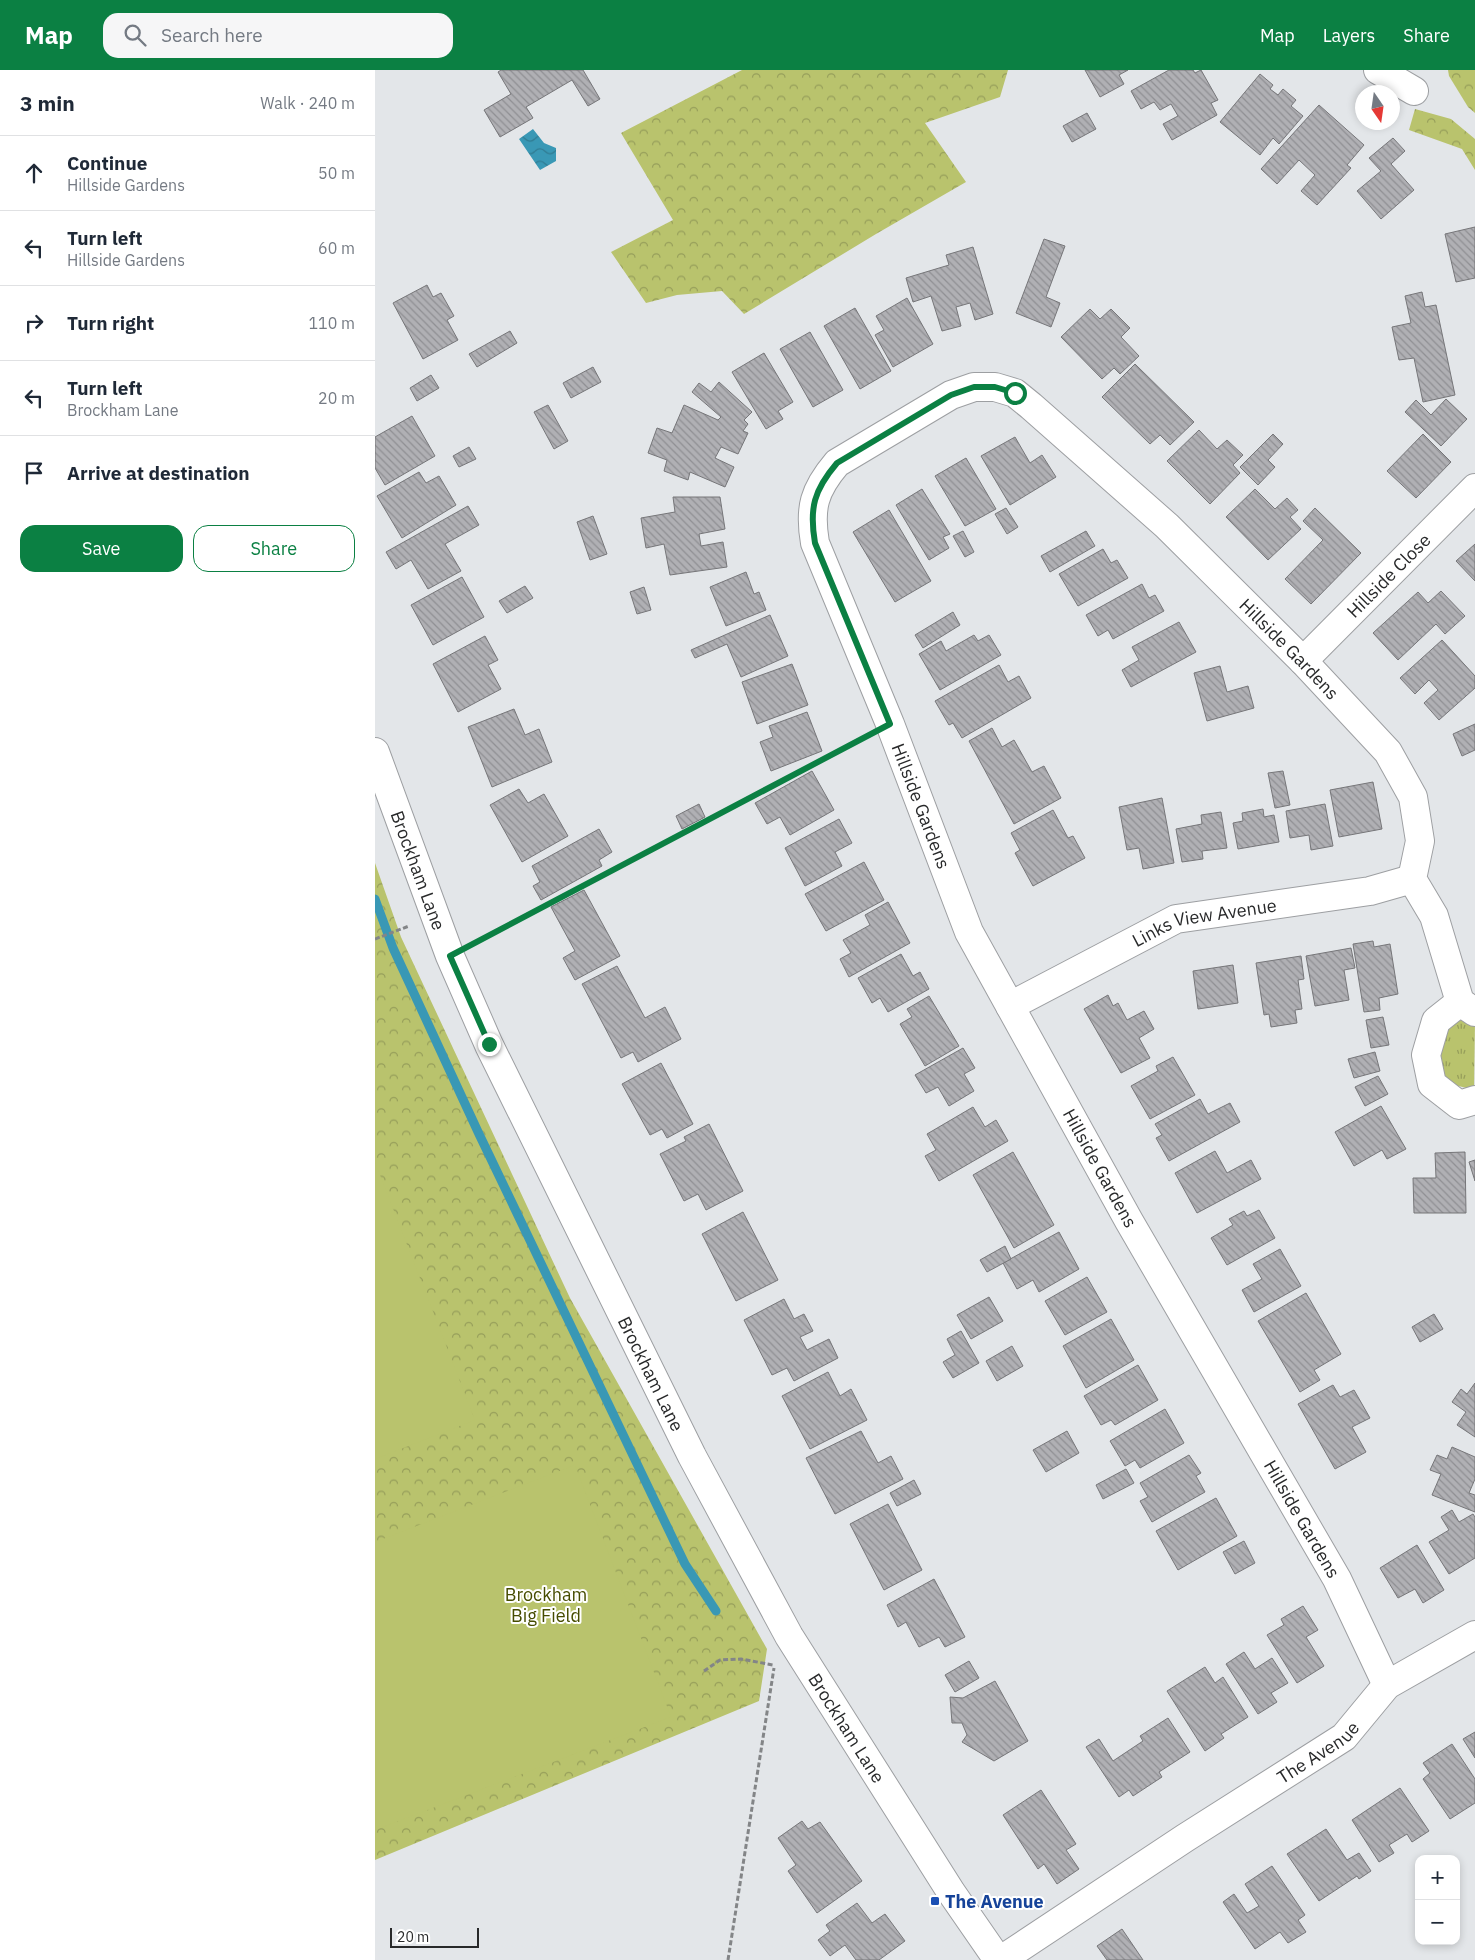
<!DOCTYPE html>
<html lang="en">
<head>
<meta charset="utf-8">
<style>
  :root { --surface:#fff; --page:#f6f6f7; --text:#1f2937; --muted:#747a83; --line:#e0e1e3; --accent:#0b8043 }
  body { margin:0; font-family:"IBM Plex Sans",sans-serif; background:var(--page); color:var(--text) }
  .controls { position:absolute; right:15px; bottom:15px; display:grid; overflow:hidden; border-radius:10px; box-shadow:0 2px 8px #0003 }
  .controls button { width:45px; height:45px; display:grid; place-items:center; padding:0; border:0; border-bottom:1px solid var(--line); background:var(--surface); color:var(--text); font:25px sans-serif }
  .compass { position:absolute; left:980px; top:15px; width:45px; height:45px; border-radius:50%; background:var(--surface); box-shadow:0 2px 8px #0003; rotate:167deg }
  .scale { position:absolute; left:15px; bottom:12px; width:89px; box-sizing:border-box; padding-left:5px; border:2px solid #28292a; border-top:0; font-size:14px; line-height:18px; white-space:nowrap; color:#28292a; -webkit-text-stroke:4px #fff; paint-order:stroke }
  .stop { position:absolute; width:15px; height:15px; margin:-11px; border:4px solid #0b8043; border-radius:50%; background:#fff }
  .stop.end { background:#0b8043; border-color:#fff; box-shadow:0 1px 5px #0008 }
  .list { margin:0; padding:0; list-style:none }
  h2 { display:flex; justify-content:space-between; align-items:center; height:65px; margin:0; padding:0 20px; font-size:21px }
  h2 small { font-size:16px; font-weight:400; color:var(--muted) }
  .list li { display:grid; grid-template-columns:32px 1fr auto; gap:15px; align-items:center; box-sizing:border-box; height:75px; padding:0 20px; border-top:1px solid var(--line) }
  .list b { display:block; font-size:19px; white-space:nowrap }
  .list p { margin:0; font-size:16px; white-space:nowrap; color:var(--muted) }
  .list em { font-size:16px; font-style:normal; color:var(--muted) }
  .actions { display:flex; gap:10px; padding:15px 20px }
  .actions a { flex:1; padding:11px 0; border:1px solid var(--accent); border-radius:15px; text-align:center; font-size:18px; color:var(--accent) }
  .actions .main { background:var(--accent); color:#fff }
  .icon { flex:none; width:28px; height:28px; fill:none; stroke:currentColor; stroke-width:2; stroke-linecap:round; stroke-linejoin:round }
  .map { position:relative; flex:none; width:1100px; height:1890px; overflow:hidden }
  header { display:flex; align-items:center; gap:30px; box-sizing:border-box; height:70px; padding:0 25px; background:var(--accent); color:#fff }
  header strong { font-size:24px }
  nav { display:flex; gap:28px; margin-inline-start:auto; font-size:18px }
  .search { width:350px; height:45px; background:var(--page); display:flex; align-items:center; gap:12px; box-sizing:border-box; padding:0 18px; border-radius:15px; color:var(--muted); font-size:19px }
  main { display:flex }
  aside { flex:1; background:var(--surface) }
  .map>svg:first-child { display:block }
</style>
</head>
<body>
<header>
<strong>Map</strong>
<div class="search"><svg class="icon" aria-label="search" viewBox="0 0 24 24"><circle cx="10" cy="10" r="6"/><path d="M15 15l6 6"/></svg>Search here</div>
<nav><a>Map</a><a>Layers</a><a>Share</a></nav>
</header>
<main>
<aside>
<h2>3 min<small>Walk · 240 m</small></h2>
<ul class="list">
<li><svg class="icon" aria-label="ahead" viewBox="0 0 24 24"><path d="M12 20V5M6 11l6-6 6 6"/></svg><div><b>Continue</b><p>Hillside Gardens</p></div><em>50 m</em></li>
<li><svg class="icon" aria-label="left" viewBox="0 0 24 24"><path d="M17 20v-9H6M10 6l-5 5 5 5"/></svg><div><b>Turn left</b><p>Hillside Gardens</p></div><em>60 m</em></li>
<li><svg class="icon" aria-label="right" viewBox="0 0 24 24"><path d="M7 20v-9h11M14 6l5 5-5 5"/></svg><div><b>Turn right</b></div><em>110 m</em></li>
<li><svg class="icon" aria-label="left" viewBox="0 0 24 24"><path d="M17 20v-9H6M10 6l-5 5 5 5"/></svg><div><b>Turn left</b><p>Brockham Lane</p></div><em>20 m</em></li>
<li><svg class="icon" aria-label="arrive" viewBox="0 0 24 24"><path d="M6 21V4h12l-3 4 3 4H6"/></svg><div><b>Arrive at destination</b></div></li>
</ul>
<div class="actions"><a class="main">Save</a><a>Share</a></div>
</aside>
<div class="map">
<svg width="1100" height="1890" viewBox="0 0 1100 1890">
  <defs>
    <pattern id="grass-tufts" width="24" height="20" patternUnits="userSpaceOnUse" patternTransform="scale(1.25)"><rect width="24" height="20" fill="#b9c36d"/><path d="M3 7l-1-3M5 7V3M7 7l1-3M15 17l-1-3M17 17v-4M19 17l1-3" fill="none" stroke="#969e5a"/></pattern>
    <pattern id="forest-crowns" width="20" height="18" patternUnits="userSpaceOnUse" patternTransform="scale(1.25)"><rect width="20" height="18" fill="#b9c36d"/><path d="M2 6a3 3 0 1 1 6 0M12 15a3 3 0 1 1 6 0" fill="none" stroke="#969e5a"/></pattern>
    <pattern id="water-waves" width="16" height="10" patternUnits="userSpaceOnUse" patternTransform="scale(1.25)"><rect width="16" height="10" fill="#3998b5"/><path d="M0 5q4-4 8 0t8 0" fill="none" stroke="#307c93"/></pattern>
    <pattern id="building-back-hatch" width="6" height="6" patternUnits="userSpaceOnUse" patternTransform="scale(1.25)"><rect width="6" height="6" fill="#b0b0b4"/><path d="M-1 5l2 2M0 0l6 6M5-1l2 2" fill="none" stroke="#8f8f93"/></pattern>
  </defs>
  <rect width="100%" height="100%" fill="#e3e6e9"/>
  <polygon fill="url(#grass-tufts)" points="1093,949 1100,951 1099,1020 1076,1014 1063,1001 1066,975 1075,952"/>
  <g fill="url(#forest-crowns)">
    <polygon points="367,0 633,0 625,27 550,53 591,112 501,164 369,244 347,221 302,225 271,233 236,182 298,150 246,63"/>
    <polygon points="1073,0 1100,0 1100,43 1093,37 1074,6"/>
    <polygon points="1040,39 1076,49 1100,69 1100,100 1087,79 1034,60"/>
    <polygon points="0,793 26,867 195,1228 392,1579 384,1631 0,1790"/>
  </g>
  <g fill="#b9c36d">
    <polygon points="0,1092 100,1350 0,1389"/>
    <polygon points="200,1395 296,1647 0,1760 0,1472"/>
  </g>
  <polygon fill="url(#water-waves)" points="158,59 169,73 181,78 181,91 165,100 144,69"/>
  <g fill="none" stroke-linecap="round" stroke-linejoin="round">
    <polyline stroke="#3998b5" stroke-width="9" points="0,829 18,878 104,1064 310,1494 341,1541"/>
  </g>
  <g fill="url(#building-back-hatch)" stroke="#767679">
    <polygon points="126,0 208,0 225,29 213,36 197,10 151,37 158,48 125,67 109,40 136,24 123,2"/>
    <polygon points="710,0 753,0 744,5 749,14 725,27"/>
    <polygon points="794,0 818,0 820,3 826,0 843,30 836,33 842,45 797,70 788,54 803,46 796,34 785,40 779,32 766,39 756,21"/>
    <polygon points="885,4 898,15 895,19 903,25 908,19 921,30 916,36 928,46 904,74 898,68 885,85 845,52"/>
    <polygon points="944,35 989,75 972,95 976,98 942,135 926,121 940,105 924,90 902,114 886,99"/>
    <polygon points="712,43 721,59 697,72 688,56"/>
    <polygon points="1018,68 1030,81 1016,94 1039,120 1006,149 982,121 1006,101 994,88"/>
    <polygon points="1100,157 1100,208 1081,212 1070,164"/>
    <polygon points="669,169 690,176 671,227 685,233 676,257 641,243"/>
    <polygon points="598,177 618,244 600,250 595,233 581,237 586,256 567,261 556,226 538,232 531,208 574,195 571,185"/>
    <polygon points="52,215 58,227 66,223 79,246 72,250 83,270 48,289 18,233"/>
    <polygon points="1047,222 1050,237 1061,235 1080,325 1048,332 1039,288 1024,290 1017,257 1036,253 1030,226"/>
    <polygon points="532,228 558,274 518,297 500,265 509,260 501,246"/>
    <polygon points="480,238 516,301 485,319 449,256"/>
    <polygon points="715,239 725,249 736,239 755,258 746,267 764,286 745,304 739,298 727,309 686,267"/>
    <polygon points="135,261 142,273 102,297 94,284"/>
    <polygon points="435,262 468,320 438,337 405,279"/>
    <polygon points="389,283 418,332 403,341 408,349 391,359 357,302"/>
    <polygon points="760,294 819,352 795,375 785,365 775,374 727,327"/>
    <polygon points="218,297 226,312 196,328 188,313"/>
    <polygon points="56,305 64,318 42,331 35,318"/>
    <polygon points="344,312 377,342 369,350 373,354 368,361 373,363 363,384 346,377 340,388 359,397 350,417 315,402 313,410 289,401 292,390 273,383 282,358 297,363 309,335 343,350 346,347 317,322 324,313 336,322"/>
    <polygon points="1071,329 1092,349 1066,376 1030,342 1041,330 1056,345"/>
    <polygon points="173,335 193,371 179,379 159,342"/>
    <polygon points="37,346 60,386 10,415 0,398 0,367"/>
    <polygon points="824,360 842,379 852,370 868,385 858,395 865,403 835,434 792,391"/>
    <polygon points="898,364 908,374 893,390 900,397 883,415 865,397"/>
    <polygon points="1048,364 1076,392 1041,428 1012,401"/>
    <polygon points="640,367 655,393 667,385 681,407 635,435 606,386"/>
    <polygon points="94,377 101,389 84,397 78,386"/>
    <polygon points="591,388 621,439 590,456 560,406"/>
    <polygon points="44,402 51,413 64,406 81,435 27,468 2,426"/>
    <polygon points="547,419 575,464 568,467 574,478 554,490 521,435"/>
    <polygon points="880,419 900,439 912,428 923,440 915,447 926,459 893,490 851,447"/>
    <polygon points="298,427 345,427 350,459 324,464 326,476 348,472 352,497 295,505 289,474 271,478 266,448 300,442"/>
    <polygon points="93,436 104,455 70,474 86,501 53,519 36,490 21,499 11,482"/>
    <polygon points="631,438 643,457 632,464 620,444"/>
    <polygon points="940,438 986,483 936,534 910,509 948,470 928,451"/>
    <polygon points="514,440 556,511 520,532 478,462"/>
    <polygon points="218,446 232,484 215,490 202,452"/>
    <polygon points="588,461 599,482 590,487 578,466"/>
    <polygon points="711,461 720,476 675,502 666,486"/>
    <polygon points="1100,474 1100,511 1081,491"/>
    <polygon points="728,479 736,493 742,490 753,508 703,536 684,504"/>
    <polygon points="371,502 379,524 384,522 391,540 351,556 335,517"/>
    <polygon points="87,507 109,547 58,575 36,535"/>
    <polygon points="767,514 774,528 780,525 789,541 738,569 733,560 723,566 711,545"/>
    <polygon points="150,516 158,528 132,543 124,531"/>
    <polygon points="269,517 276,540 262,544 255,522"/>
    <polygon points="1066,521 1090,546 1070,564 1061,554 1023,590 998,563 1043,522 1053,533"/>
    <polygon points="578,542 585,555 548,578 540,565"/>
    <polygon points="395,545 413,586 366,607 352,574 320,588 316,580"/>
    <polygon points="804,552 821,582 756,617 747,600 764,590 757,577"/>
    <polygon points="599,565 603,571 614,565 626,585 565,620 544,584 566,571 571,581"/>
    <polygon points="110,566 123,590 113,595 126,619 83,642 58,594"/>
    <polygon points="1067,570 1100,606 1100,618 1064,650 1049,633 1063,620 1054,610 1040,624 1025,608"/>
    <polygon points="417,594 433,635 382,654 367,612"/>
    <polygon points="624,595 633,612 644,606 656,628 587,668 578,653 574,655 560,631"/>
    <polygon points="845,596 852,622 873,616 879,638 832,651 819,603"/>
    <polygon points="139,639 150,665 164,659 177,692 117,717 93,657"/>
    <polygon points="432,642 447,681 396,701 385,672 398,667 394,656"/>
    <polygon points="1100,654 1100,680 1087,686 1078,664"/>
    <polygon points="617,658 627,677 639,670 657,702 669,696 686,728 639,754 594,671"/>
    <polygon points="437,701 459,740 415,765 405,747 392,754 380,733"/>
    <polygon points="908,701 915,735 900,738 893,703"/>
    <polygon points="998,712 1007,759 964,767 955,720"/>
    <polygon points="144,719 153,733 169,724 193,766 147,792 115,735"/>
    <polygon points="787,728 799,793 768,799 764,778 752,780 744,737"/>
    <polygon points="324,734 330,747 307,759 301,746"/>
    <polygon points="950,734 958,776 936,780 934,765 915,768 911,741"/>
    <polygon points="888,739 889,747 899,745 904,772 863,779 858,753 868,751 867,743"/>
    <polygon points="678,740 693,768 698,766 710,788 658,816 640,783 645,780 636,763"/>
    <polygon points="846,742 852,778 827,781 828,789 807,792 801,759 827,754 826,745"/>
    <polygon points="464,749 477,773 460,782 467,796 430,816 410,778"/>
    <polygon points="224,759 237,782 224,790 227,796 166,830 158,816 165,812 157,796"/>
    <polygon points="489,792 509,830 451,861 430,824"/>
    <polygon points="209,820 245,886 200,910 188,888 200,881 176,837"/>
    <polygon points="513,832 535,873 474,907 465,889 476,883 468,870 495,855 490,845"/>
    <polygon points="998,871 999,877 1015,874 1023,924 1004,928 1005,940 989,942 978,874"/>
    <polygon points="976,878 980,898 969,900 974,930 940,936 931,886"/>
    <polygon points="526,884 538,906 545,902 554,919 513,942 505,928 497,933 483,908"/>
    <polygon points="926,886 929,909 923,910 927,939 920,940 922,953 896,957 894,944 889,945 881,893"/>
    <polygon points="858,895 863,933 823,939 818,901"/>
    <polygon points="242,896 270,948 290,937 306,969 263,992 258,982 246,988 207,914"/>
    <polygon points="733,925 738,936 743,933 752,950 769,941 779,959 764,968 775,988 746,1003 709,939"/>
    <polygon points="554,926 584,976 550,996 525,954 537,947 532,939"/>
    <polygon points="1008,947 1014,975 996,978 991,950"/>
    <polygon points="588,978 600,998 589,1004 599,1021 574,1036 563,1017 551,1023 540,1005"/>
    <polygon points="1000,982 1005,1001 979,1008 973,989"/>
    <polygon points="798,987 820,1025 775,1049 756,1016 783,1001 781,996"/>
    <polygon points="286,993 318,1054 292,1068 287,1059 275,1065 247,1014"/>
    <polygon points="1003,1006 1013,1024 990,1036 980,1017"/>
    <polygon points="825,1029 833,1044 855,1033 865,1052 794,1091 781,1068 787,1065 780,1054"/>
    <polygon points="1006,1036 1031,1079 1012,1089 1007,1080 979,1096 960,1062"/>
    <polygon points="598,1037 610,1057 621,1050 633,1071 564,1111 550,1086 561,1080 552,1064"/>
    <polygon points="334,1054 368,1121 331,1140 323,1124 309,1131 285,1084 311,1071 309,1067"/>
    <polygon points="840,1081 852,1103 876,1090 886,1109 822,1143 800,1103"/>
    <polygon points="638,1082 679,1155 639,1178 598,1105"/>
    <polygon points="1090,1082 1091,1143 1039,1143 1038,1108 1061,1108 1060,1083"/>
    <polygon points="1100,1090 1100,1111 1094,1092"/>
    <polygon points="884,1140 900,1168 852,1195 836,1168 858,1155 854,1149 869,1141 872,1146"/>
    <polygon points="368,1142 403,1210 361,1231 327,1164"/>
    <polygon points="684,1162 704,1199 664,1222 658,1210 642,1219 628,1193"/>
    <polygon points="630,1176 636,1189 612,1202 605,1190"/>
    <polygon points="905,1179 926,1216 879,1242 867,1220 887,1209 878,1194"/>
    <polygon points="712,1207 732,1242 690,1265 670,1231"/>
    <polygon points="931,1223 966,1284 939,1300 945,1310 925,1322 883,1251"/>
    <polygon points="614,1227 628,1251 596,1269 582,1245"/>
    <polygon points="409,1229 419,1249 429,1244 438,1261 425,1267 432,1280 454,1269 463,1288 419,1311 412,1298 397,1305 369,1250"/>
    <polygon points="1059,1244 1068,1259 1045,1272 1037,1257"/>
    <polygon points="736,1249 759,1290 711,1318 688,1276"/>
    <polygon points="586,1261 604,1293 578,1308 568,1292 580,1285 572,1269"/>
    <polygon points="637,1276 648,1296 622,1311 611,1291"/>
    <polygon points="763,1295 783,1330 740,1355 736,1350 726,1355 709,1326"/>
    <polygon points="453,1302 465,1326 476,1319 492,1350 435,1379 407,1326"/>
    <polygon points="1100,1313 1100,1367 1082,1355 1091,1342 1077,1332 1086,1319 1092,1324"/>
    <polygon points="958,1315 965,1327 979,1320 995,1348 977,1357 991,1382 960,1399 923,1334"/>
    <polygon points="790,1339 809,1373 765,1398 760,1390 750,1396 735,1371"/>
    <polygon points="486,1361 503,1393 516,1386 528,1409 460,1444 431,1388"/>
    <polygon points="692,1361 704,1383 671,1402 658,1380"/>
    <polygon points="1077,1377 1100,1387 1100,1409 1094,1423 1100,1425 1100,1442 1057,1425 1066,1404 1055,1400 1062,1385 1072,1389"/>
    <polygon points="814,1385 826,1403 821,1406 830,1422 777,1452 765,1431 773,1427 765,1413"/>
    <polygon points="751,1399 759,1413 728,1429 721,1415"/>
    <polygon points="539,1410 546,1424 522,1436 515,1423"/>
    <polygon points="841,1428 862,1466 803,1500 781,1461"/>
    <polygon points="513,1434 547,1500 509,1520 475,1454"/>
    <polygon points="1077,1440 1084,1452 1098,1444 1100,1447 1100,1488 1074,1504 1054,1472 1074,1460 1066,1447"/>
    <polygon points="869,1471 880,1493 860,1504 848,1482"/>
    <polygon points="1042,1475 1069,1520 1048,1533 1040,1519 1023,1528 1005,1498"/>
    <polygon points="559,1509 590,1567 570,1577 564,1567 544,1577 531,1552 523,1557 512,1535"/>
    <polygon points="928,1536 943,1560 931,1567 949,1596 922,1613 892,1565 909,1555 906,1549"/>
    <polygon points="869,1582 880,1599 897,1588 913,1613 896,1623 902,1632 883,1644 851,1594"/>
    <polygon points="594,1591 604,1608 580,1622 570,1605"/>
    <polygon points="830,1597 840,1613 848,1607 873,1647 846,1664 849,1668 830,1681 792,1621"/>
    <polygon points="620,1611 653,1671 619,1691 587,1672 592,1665 587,1653 577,1653 575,1627 588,1628"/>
    <polygon points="793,1648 815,1682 784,1702 787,1707 758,1726 754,1720 744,1727 711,1677 724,1669 738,1691 768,1671 765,1666"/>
    <polygon points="1100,1662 1100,1688 1088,1669"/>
    <polygon points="1077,1674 1100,1709 1100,1733 1075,1749 1048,1709 1055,1703 1048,1693"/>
    <polygon points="1025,1718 1054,1761 1037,1772 1032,1764 1014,1775 1019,1783 1004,1792 977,1750"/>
    <polygon points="666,1720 701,1774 691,1780 704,1799 682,1814 669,1794 663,1799 628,1745"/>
    <polygon points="427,1751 433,1759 445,1752 487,1811 442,1843 413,1801 421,1795 403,1768"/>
    <polygon points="951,1759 972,1790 984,1783 996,1801 984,1809 982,1806 944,1831 912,1784"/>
    <polygon points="897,1796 930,1845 923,1850 931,1862 913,1873 905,1862 880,1879 848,1832 859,1824 872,1843 884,1836 870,1814"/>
    <polygon points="482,1833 497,1853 510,1844 530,1871 504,1890 481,1890 470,1875 455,1886 443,1870 455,1861 451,1855"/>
    <polygon points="747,1859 768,1890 732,1890 722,1876"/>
  </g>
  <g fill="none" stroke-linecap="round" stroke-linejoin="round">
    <g stroke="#9d9fa2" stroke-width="30">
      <g id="street">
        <polyline points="1003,0 1039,21"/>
        <path id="s1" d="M928,591L1100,418"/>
        <polyline points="1085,932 1061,951 1051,985 1057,1014 1084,1035 1100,1030"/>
        <path id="s2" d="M635,936L801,849L995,821L1037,809"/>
        <path id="s3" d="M1012,1615L962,1509L754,1151L594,862L515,654L440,473C434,438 439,420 462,393L576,325L599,317H620L640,323L656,336L792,456L928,591L1013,682L1038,727L1045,771L1037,809L1059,846L1085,932L1100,942"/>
        <path id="s4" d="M626,1890L810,1768L969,1667L1012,1615L1100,1565"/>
      </g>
    </g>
    <g stroke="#9d9fa2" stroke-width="30">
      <g id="secondary">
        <path id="s5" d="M0,682L75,886L114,975L317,1386L414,1566L576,1822L623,1890"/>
      </g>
    </g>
    <g stroke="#838587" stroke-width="3" stroke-dasharray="5 2.5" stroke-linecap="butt">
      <polyline points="0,869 34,856"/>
      <polyline points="100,873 490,667"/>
      <polyline points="329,1601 345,1590 366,1589 398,1595"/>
      <polyline points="353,1890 399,1598"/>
    </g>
    <use href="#street" stroke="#fff" stroke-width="28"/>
    <use href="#secondary" stroke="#fff" stroke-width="28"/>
  </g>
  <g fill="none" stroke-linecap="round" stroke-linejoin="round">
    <path stroke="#0b8043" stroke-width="6" d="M114,974L75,886L515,654L440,473C434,438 439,420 462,393L576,325L599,317H620L640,323"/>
  </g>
  <rect fill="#1a4fb4" stroke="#fff" stroke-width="2" x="555" y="1826" width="10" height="10" rx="2.5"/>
  <g text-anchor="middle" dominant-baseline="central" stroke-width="4" stroke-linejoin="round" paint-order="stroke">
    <g font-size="18" fill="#28292a" stroke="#fff">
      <text stroke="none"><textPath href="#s1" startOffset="121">Hillside Close</textPath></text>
      <text stroke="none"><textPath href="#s3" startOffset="1941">Hillside Gardens</textPath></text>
      <text transform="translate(546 736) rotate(69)">Hillside Gardens</text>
      <text stroke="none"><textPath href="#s5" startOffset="126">Brockham Lane</textPath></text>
      <text stroke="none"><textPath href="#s2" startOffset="214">Links View Avenue</textPath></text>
      <text transform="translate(725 1098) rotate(61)">Hillside Gardens</text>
      <text stroke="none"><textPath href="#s5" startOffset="681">Brockham Lane</textPath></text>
      <text transform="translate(927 1449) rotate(60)">Hillside Gardens</text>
      <text stroke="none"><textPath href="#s5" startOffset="1086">Brockham Lane</textPath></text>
      <text stroke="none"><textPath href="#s4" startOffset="379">The Avenue</textPath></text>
    </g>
    <g font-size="18" fill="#464c00" stroke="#fff">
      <text x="171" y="1524">Brockham<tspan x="171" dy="21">Big Field</tspan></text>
    </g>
    <g font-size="18" font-weight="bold" fill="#164399" stroke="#fff" text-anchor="start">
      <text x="570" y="1831">The Avenue</text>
    </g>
  </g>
</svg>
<div class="controls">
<button>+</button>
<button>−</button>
</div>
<svg class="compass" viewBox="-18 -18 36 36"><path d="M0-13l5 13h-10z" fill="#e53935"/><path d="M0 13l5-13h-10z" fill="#747a83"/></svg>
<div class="scale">20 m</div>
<div class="stop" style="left:640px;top:323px"></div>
<div class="stop end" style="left:114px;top:974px"></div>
</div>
</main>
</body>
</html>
